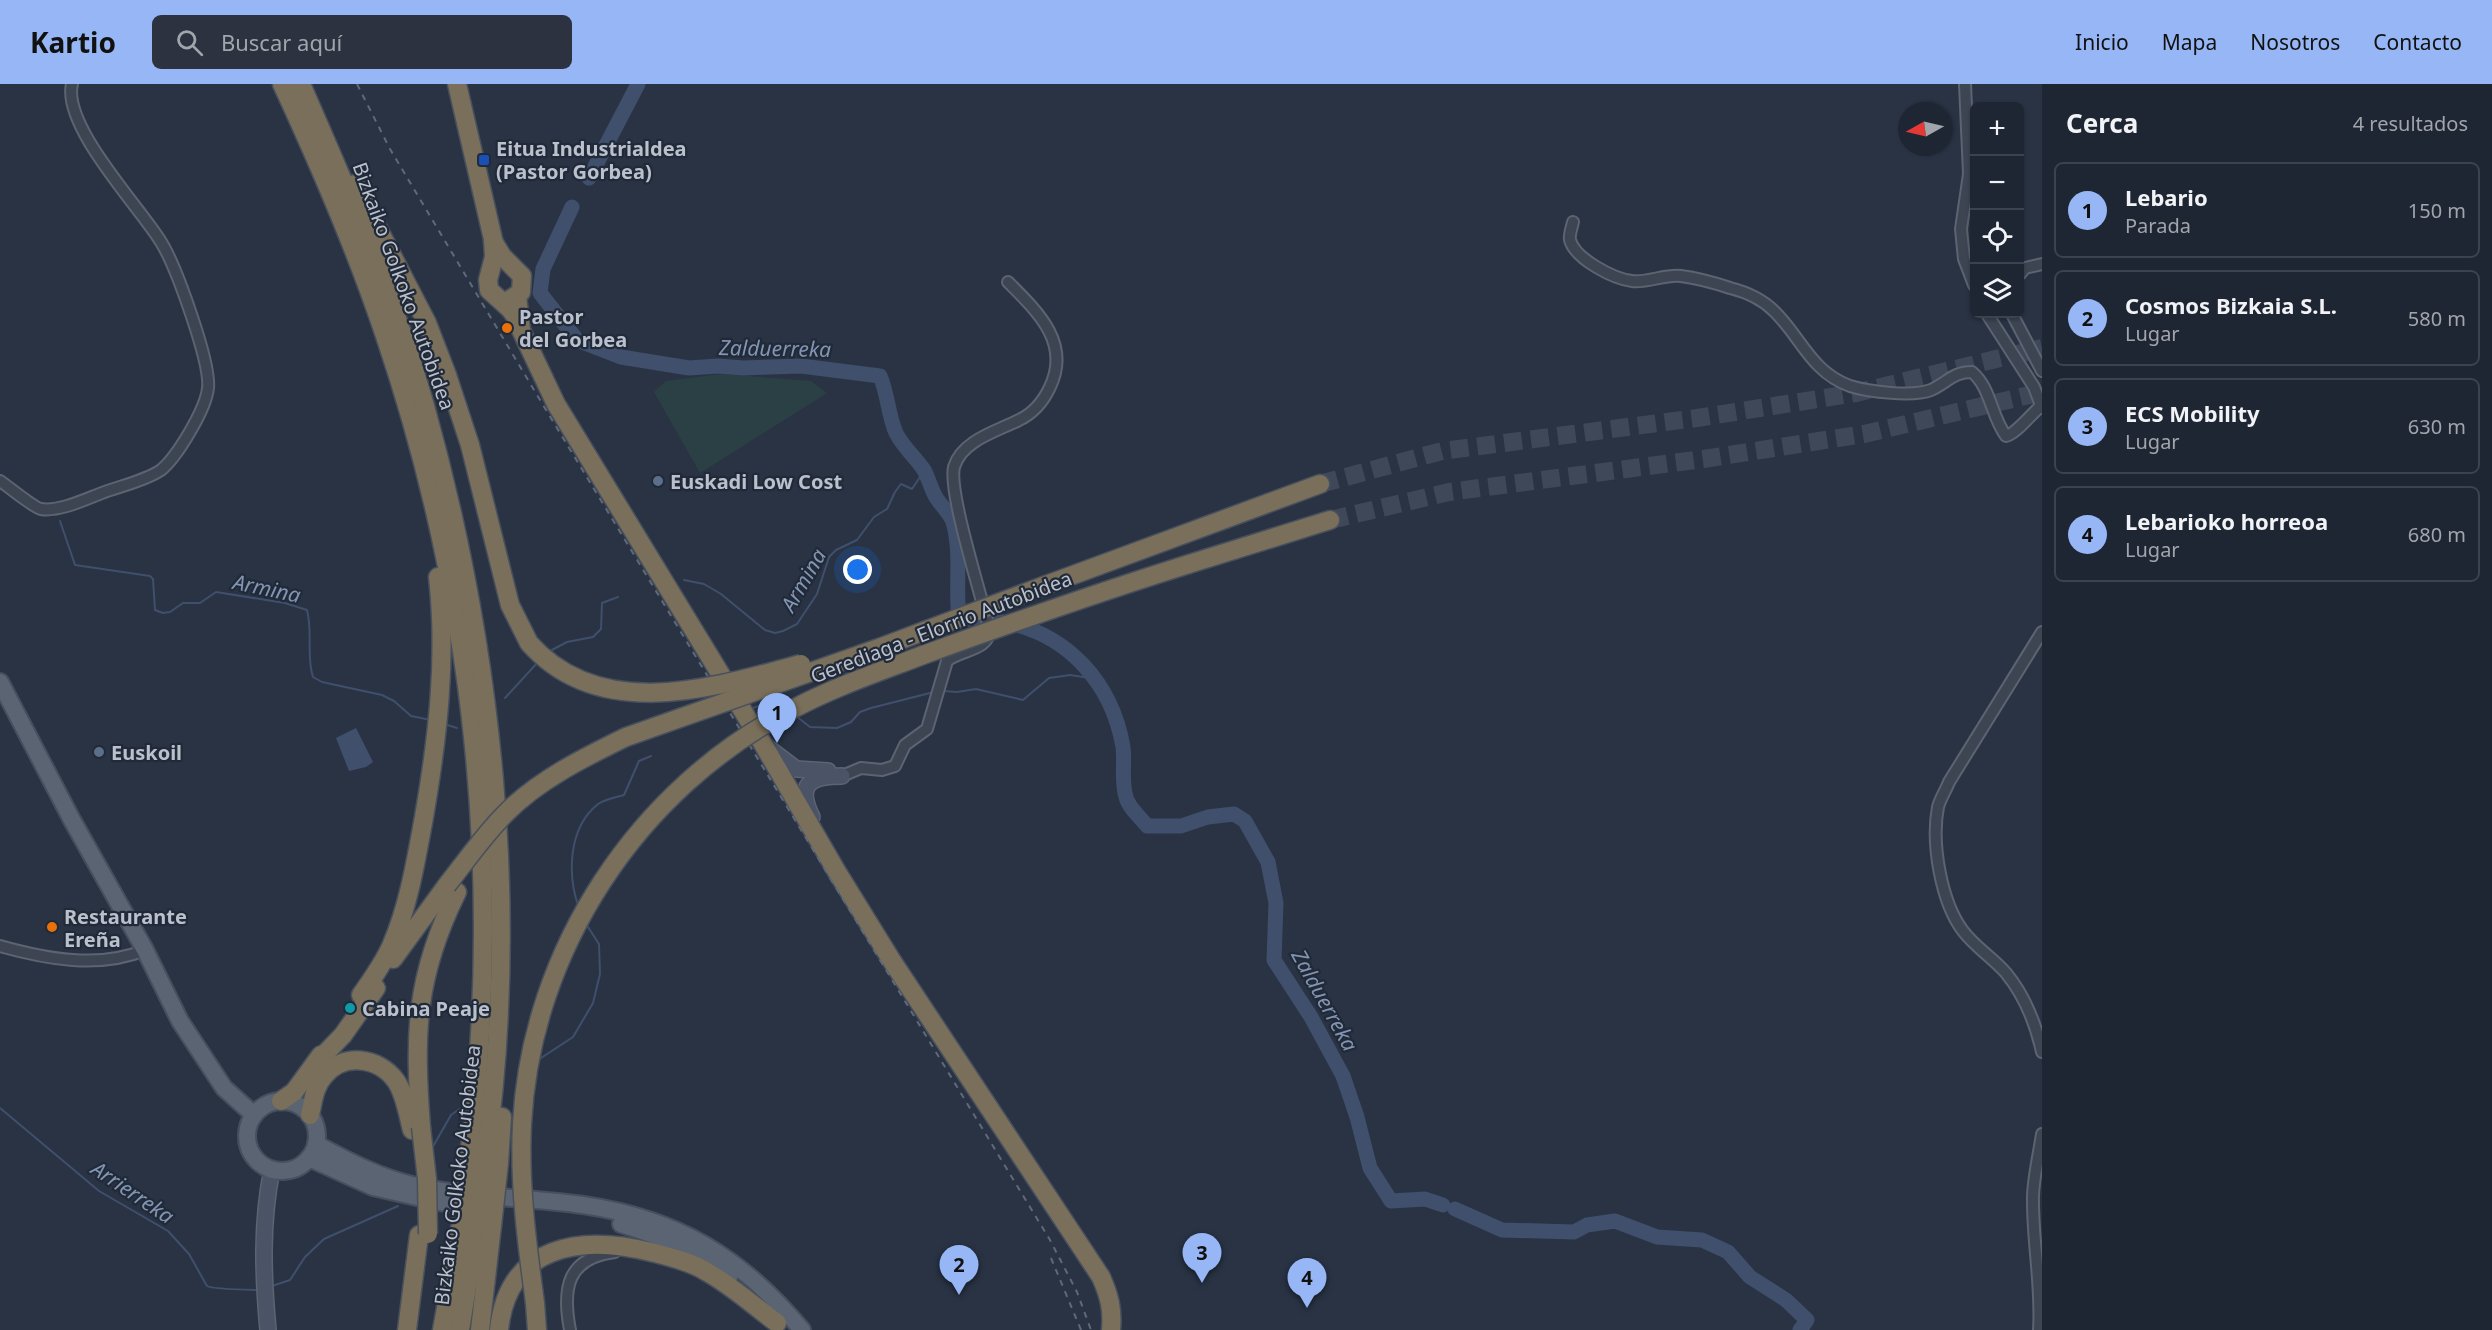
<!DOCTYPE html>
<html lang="es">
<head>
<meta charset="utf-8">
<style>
  :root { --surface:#1f2633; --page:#2c323f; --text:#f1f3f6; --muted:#a1a5ac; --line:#3c434e; --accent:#97b6f5 }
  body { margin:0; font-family:"Noto Sans",sans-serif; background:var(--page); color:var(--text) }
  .controls { position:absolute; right:18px; top:18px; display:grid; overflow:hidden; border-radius:9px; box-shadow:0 2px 4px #0004 }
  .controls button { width:54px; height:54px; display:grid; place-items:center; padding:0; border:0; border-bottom:2px solid var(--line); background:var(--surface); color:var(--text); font:30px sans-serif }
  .compass { position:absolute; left:1898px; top:18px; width:54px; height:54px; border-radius:50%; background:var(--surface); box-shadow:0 2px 4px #0004; rotate:262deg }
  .you { position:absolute; left:858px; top:486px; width:21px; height:21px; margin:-15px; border:4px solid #fff; border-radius:50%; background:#1a73e8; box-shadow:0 0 0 9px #1a73e833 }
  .badge { display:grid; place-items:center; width:39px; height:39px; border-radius:50%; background:var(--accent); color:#111; font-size:20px; font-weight:700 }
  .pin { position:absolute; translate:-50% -50px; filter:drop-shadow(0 2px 3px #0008) }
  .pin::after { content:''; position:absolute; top:32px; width:21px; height:18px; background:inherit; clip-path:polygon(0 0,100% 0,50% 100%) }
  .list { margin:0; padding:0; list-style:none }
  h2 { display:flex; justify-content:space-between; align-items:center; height:78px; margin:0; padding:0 24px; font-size:26px }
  h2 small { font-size:20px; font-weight:400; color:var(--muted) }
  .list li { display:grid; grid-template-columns:39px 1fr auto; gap:18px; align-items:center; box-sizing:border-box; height:96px; margin:0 12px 12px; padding:0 12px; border:2px solid var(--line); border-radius:9px }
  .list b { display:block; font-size:22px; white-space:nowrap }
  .list p { margin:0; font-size:20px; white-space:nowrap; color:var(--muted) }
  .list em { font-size:20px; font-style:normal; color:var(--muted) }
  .icon { flex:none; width:33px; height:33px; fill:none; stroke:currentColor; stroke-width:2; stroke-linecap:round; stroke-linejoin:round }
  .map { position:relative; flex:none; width:2042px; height:1246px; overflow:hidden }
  header { display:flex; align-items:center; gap:36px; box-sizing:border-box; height:84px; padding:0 30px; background:var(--accent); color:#111 }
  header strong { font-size:28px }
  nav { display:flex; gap:33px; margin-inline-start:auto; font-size:21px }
  .search { width:420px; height:54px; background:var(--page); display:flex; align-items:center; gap:15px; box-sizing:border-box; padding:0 21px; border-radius:9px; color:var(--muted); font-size:22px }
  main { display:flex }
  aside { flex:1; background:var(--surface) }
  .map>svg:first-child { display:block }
</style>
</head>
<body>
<header>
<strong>Kartio</strong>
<div class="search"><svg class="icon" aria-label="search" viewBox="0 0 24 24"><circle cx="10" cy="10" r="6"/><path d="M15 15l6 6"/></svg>Buscar aquí</div>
<nav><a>Inicio</a><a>Mapa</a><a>Nosotros</a><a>Contacto</a></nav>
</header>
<main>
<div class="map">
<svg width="2042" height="1246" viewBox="0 0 2042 1246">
  <rect width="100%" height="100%" fill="#293344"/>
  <polygon fill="#2b4044" points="721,290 811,297 827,309 700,389 654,308 666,297"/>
  <polygon fill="#3f4f6c" points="356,644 373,678 366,683 349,687 336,654"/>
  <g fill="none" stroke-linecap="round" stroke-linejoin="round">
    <g stroke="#3f4f6c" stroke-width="2">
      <path d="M60,437L75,481L150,492L153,495L155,526L163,529L170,528L183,519H200L216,508L285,519L307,526C313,548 306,573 313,593L322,598L382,611L394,617L411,632L431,636"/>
      <polyline points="684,496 704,500 721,510 765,546 775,549 783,547 797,540 817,510 829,473 836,466 857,456 874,433 887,425 895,408 901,400 912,405 924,387"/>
      <polyline points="550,567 567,558 593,553 601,545 602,519 618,513"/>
      <polyline points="943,607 957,608 976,605 1023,616 1049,594 1070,591 1097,595"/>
      <polyline points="505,614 538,578"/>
      <polyline points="753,624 775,616 787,621"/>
      <polyline points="796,632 810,643 837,644 851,638 860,628 871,624 934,608"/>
      <polyline points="444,640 457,644"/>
      <path d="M579,824C567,791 568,744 598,720C605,715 616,713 624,711L639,677L651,672"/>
      <polyline points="538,976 573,953 593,919 600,890 599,860 586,840"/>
      <path d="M0,1024L99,1107L168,1147L189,1170L207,1202C212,1205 249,1206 258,1206"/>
      <polyline points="431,1066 451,1031 461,1024"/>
      <polyline points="272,1202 290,1196 305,1173 324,1155 398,1122"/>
    </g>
    <g stroke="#3f4f6c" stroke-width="15">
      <polyline points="589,94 638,0"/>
      <path d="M572,123L543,185L540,209L577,256L621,273L689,284L718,282L743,284L801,282L880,292C888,310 888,331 896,349C903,363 915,373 924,386C929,395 931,406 937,415C942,422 950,430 953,438C962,469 955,502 959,534C974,537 989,535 1004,538C1068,550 1112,599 1123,663C1125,679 1121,697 1126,713C1128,723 1141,734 1147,742H1181L1208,733L1234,730L1245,737L1268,778L1276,819L1274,876L1311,933L1343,992L1357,1033L1370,1084L1391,1117L1425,1115L1443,1121"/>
      <polyline points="1455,1125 1502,1146 1574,1148 1587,1141 1615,1137 1657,1153 1702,1156 1728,1168 1750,1193 1786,1216 1807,1236 1800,1246"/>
    </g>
    <g stroke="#3f4859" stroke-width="18" stroke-dasharray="18 9" stroke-linecap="butt">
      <polyline points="1320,400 1442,367 1697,334 1856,309 2042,264"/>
      <polyline points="1330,436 1449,408 1703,375 1864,350 2042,308"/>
    </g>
    <g stroke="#5c6371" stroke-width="14">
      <g id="street">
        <polyline points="1965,0 1969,90 1961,145 1964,175 1974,201"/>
        <path d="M1573,138C1572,143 1569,150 1570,156C1575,175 1614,195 1632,197C1648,199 1665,190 1681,192C1697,194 1715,199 1730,204C1746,208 1762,215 1774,227C1801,253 1811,288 1850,302C1869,308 1913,313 1931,306C1948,298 1953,288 1972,288C1991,304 1991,332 2006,352C2016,350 2032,329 2042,321"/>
        <polyline points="2020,190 2025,184 2042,180"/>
        <polyline points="1987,230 2034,303 2042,324"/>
        <polyline points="2012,230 2042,287"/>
        <path d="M0,397C9,403 34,424 41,425C59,428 86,415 102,409C120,402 145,397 161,386C177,373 206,325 208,304C211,279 176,182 161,158C139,122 62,42 72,0"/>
        <path d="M2042,548L1949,698C1946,706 1940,715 1938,723C1931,759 1941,818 1963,847C1975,863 1993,874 2006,889C2024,911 2036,941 2042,968"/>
        <path d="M842,692L861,684L882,686L895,682L905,661L927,645L947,577C961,565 991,567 989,544C982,513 948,408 954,383C962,356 998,347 1019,336C1034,329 1043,318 1050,303C1071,259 1038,228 1008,198"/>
        <path d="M0,862C46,875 99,885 145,866"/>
        <path d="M570,1246C562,1204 567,1174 615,1168"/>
        <path d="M2039,1246C2042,1201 2032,1156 2033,1111C2034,1091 2039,1070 2042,1050"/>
      </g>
    </g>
    <g stroke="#5c6371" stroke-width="18">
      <g id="secondary">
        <polyline points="767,663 796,685 828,687"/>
        <path d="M812,733C796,700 810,692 842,692"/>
        <path d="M268,1246C263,1191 261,1140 272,1085"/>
      </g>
    </g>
    <g stroke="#474e5d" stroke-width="20">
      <g id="primary">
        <polyline points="0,598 72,736 145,866 180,937 224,1004 254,1031"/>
        <circle cx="282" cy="1052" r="35"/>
        <path d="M316,1060C348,1077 380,1094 416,1102C470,1114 528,1113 583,1121C678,1135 741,1173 802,1246"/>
        <polyline points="309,1074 373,1103 439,1118 477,1122"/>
        <path d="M621,1140C659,1152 699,1165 730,1191"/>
      </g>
    </g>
    <g stroke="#48505e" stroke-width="21">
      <g id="highway">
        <path d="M282,0C320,82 356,165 385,252C475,518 503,795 469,1073"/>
        <path d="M301,0C347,105 394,212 425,322C493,565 521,825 485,1077"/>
        <polyline points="457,0 493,155 494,173 488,196 489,206 510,225 519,237"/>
        <polyline points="355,100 427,239 447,291 470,361 510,521 529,559"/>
        <polyline points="493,157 502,172 522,192 521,208 508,217"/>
        <path d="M517,212L521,246L556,320L763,660L837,788L892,877L1101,1193C1109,1211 1113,1225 1111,1246"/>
        <polyline points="1189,480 1330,436"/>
        <polyline points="1046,501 1320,400"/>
        <polyline points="393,875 447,801"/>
        <path d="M361,911C372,895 384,879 392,860C409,820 416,776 424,733C438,652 447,574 438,493"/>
        <polyline points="315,980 343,951 376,904"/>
        <polyline points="281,1017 294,1008 321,971"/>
        <path d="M310,1031C313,1018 314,1003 324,992C343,968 379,973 396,997C405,1010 408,1031 412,1046"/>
        <path d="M421,1043C414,950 415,893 457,808"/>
        <polyline points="499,1079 502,1033"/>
        <polyline points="535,1219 537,1246"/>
        <polyline points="407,1246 419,1151"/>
        <polyline points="442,1246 462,1134"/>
        <polyline points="460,1246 477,1141"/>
        <polyline points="480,1246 492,1142"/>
        <path d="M499,1246C508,1160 581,1151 651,1168C670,1173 691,1178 707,1188C732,1202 754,1222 777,1239"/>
      </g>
    </g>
    <use href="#street" stroke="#3d4553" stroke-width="10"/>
    <use href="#secondary" stroke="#4b5466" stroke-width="15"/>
    <use href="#primary" stroke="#5b6473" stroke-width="16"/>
    <use href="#highway" stroke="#796f5a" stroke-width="18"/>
    <g stroke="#5f697a" stroke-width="2" stroke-dasharray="6 6" stroke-linecap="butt">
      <polyline points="357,0 390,65 543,321 1050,1156 1077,1208 1091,1246"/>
      <polyline points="1051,1174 1081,1246"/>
    </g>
    <g stroke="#48505e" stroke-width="21" stroke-linecap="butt">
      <g id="highway-bridge">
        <path d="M529,559C600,639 712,604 801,580"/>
        <path d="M447,801C466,777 484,751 505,730C538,696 585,673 626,653L879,564L1046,501"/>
        <polyline points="421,1043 427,1095 428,1150"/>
        <polyline points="462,1134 469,1073"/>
        <polyline points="477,1141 485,1077"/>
        <polyline points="492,1142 499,1079"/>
        <path d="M535,1219C527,1160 519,1101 522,1040C531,866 638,704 793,625C834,603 879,588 923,571C1011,539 1100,508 1189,480"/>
      </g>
    </g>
    <use href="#highway-bridge" stroke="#796f5a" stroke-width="18"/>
  </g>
  <rect fill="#1a4fb4" stroke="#212a39" stroke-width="2" x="478" y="70" width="12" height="12" rx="3"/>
  <g fill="#e8710a" stroke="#212a39" stroke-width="2">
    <circle cx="507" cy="244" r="6"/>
    <circle cx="52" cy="843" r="6"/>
  </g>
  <g fill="#5c6f8a" stroke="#212a39" stroke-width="2">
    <circle cx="658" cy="397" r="6"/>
    <circle cx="99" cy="668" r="6"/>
  </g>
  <circle fill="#0f9aa8" stroke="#212a39" stroke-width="2" cx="350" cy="924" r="6"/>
  <g text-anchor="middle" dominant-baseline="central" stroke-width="4.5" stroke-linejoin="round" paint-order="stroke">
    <g font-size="20" font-weight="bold" fill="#bbc0cd" stroke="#212a39" text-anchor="start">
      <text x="496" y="64">Eitua Industrialdea<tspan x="496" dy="23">(Pastor Gorbea)</tspan></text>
      <text x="519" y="232">Pastor<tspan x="519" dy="23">del Gorbea</tspan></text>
      <text x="670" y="397">Euskadi Low Cost</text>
      <text x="111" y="668">Euskoil</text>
      <text x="64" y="832">Restaurante<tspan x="64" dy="23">Ereña</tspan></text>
      <text x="362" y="924">Cabina Peaje</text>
    </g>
    <g font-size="20" fill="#bbc0cd" stroke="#212a39">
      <text transform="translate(404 202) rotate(70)">Bizkaiko Golkoko Autobidea</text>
      <text transform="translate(941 543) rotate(-21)">Gerediaga - Elorrio Autobidea</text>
      <text transform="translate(457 1091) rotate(-83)">Bizkaiko Golkoko Autobidea</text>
    </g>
    <g font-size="21" font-style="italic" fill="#8395b2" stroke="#212a39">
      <text transform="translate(775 264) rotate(1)">Zalduerreka</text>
      <text transform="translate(803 496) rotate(-60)">Armina</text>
      <text transform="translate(267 504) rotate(12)">Armina</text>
      <text transform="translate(1325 916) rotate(61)">Zalduerreka</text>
      <text transform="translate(133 1108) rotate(34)">Arrierreka</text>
    </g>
  </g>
</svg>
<div class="controls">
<button>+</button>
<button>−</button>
<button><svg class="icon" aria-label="locate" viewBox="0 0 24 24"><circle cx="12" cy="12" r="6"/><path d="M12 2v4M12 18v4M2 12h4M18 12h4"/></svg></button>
<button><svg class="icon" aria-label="layers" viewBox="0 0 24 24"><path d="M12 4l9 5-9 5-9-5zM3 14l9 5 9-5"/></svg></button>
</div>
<svg class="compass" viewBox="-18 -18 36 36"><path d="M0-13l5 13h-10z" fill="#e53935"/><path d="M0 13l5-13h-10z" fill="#a1a5ac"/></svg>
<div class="you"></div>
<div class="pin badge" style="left:777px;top:659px">1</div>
<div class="pin badge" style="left:959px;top:1211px">2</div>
<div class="pin badge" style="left:1202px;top:1199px">3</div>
<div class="pin badge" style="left:1307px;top:1224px">4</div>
</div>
<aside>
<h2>Cerca<small>4 resultados</small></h2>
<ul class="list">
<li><span class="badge">1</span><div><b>Lebario</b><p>Parada</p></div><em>150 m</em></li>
<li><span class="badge">2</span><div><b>Cosmos Bizkaia S.L.</b><p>Lugar</p></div><em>580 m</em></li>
<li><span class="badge">3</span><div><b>ECS Mobility</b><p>Lugar</p></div><em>630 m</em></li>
<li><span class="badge">4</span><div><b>Lebarioko horreoa</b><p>Lugar</p></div><em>680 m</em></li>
</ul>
</aside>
</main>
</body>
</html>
